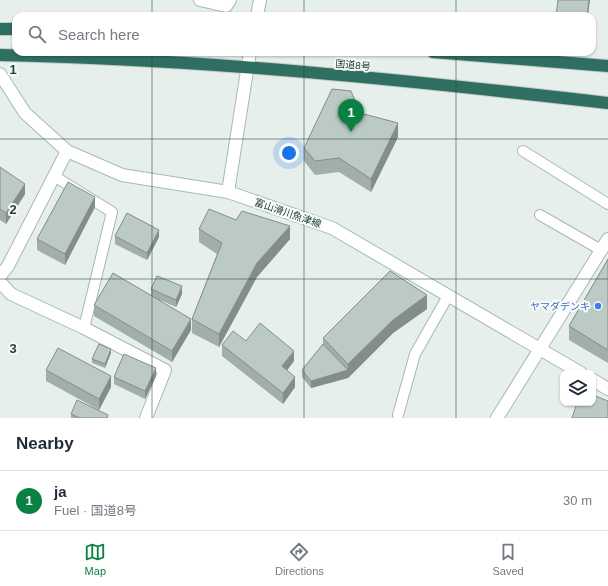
<!DOCTYPE html>
<html lang="en">
<head>
<meta charset="utf-8">
<style>
  :root { --surface:#fff; --page:#f2f2f3; --text:#1f2937; --muted:#747a83; --line:#e0e1e3; --accent:#0b8043 }
  body { margin:0; font-family:Helvetica,"Noto Sans JP",sans-serif; background:var(--page); color:var(--text) }
  .controls { position:absolute; right:12px; bottom:12px; display:grid; overflow:hidden; border-radius:8px; box-shadow:0 1px 3px #0004 }
  .controls button { width:36px; height:36px; display:grid; place-items:center; padding:0; border:0; border-bottom:1px solid var(--line); background:var(--surface); color:var(--text); font:20px sans-serif }
  .you { position:absolute; left:289px; top:153px; width:14px; height:14px; margin:-10px; border:3px solid #fff; border-radius:50%; background:#1a73e8; box-shadow:0 0 0 6px #1a73e833 }
  .badge { display:grid; place-items:center; width:26px; height:26px; border-radius:50%; background:var(--accent); color:#fff; font-size:13px; font-weight:700 }
  .pin { position:absolute; translate:-50% -33px; filter:drop-shadow(0 1px 2px #0008) }
  .pin::after { content:''; position:absolute; top:21px; width:14px; height:12px; background:inherit; clip-path:polygon(0 0,100% 0,50% 100%) }
  .list { margin:0; padding:0; list-style:none }
  h2 { display:flex; justify-content:space-between; align-items:center; height:52px; margin:0; padding:0 16px; font-size:17px }
  h2 small { font-size:13px; font-weight:400; color:var(--muted) }
  .list li { display:grid; grid-template-columns:26px 1fr auto; gap:12px; align-items:center; box-sizing:border-box; height:60px; padding:0 16px; border-top:1px solid var(--line) }
  .list b { display:block; font-size:15px; white-space:nowrap }
  .list p { margin:0; font-size:13px; white-space:nowrap; color:var(--muted) }
  .list em { font-size:13px; font-style:normal; color:var(--muted) }
  .icon { flex:none; width:22px; height:22px; fill:none; stroke:currentColor; stroke-width:2; stroke-linecap:round; stroke-linejoin:round }
  .map { position:relative; flex:none; width:608px; height:418px; overflow:hidden }
  .search { position:absolute; background:var(--surface); box-shadow:0 1px 3px #0004; left:12px; right:12px; top:12px; height:44px; display:flex; align-items:center; gap:10px; box-sizing:border-box; padding:0 14px; border-radius:12px; color:var(--muted); font-size:15px }
  .sheet { height:112px; background:var(--surface) }
  nav { display:flex; justify-content:space-around; align-items:center; box-sizing:border-box; height:56px; border-top:1px solid var(--line); background:var(--surface); font-size:11px; color:var(--muted) }
  nav a { display:grid; justify-items:center; gap:2px }
  nav .on { color:var(--accent) }
  .map>svg:first-child { display:block }
</style>
</head>
<body>
<div class="map">
<svg width="608" height="418" viewBox="0 0 608 418">
  <rect width="100%" height="100%" fill="#e6efeb"/>
  <g fill="none" stroke-linecap="round" stroke-linejoin="round">
    <g stroke="#a8b8b2" stroke-width="12">
      <g id="lane">
        <polyline points="523,151 608,204"/>
        <polyline points="54,176 112,212 84,328"/>
        <polyline points="540,215 601,250"/>
        <polyline points="398,415 415,354 448,296"/>
      </g>
    </g>
    <g stroke="#a8b8b2" stroke-width="14">
      <g id="street">
        <polyline points="200,0 226,6 230,0"/>
        <polyline points="257,16 260,0"/>
        <polyline points="228,192 250,52"/>
        <polyline points="0,276 8,266 67,151"/>
        <polyline points="0,282 11,294 84,328 165,370 146,418"/>
        <polyline points="497,418 608,239"/>
      </g>
    </g>
    <g stroke="#a4bbb3" stroke-width="14">
      <g id="secondary">
        <polyline points="0,74 25,113 67,151 122,175 228,192 332,228 581,373"/>
        <polyline points="593,380 608,389"/>
      </g>
    </g>
    <g stroke="#c2cac8" stroke-width="14">
      <g id="highway">
        <polyline points="0,29 16,29"/>
        <polyline points="433,52 608,66"/>
        <path d="M0,55C203,59 406,80 608,103"/>
      </g>
    </g>
    <use href="#lane" stroke="#fff" stroke-width="10"/>
    <use href="#street" stroke="#fff" stroke-width="12"/>
    <use href="#secondary" stroke="#fff" stroke-width="12"/>
    <use href="#highway" stroke="#2f6f62" stroke-width="12"/>
  </g>
  <g fill="#a1aea9">
    <polygon points="360,113 398,137 371,192 339,172 315,175 304,161 304,148"/>
    <polygon points="0,167 25,194 6,224 0,220"/>
    <polygon points="95,207 65,265 37,250 37,239"/>
    <polygon points="236,220 290,239 257,277 219,347 192,333 192,319 217,254 199,242 199,229"/>
    <polygon points="115,236 159,237 147,260 115,244"/>
    <polygon points="608,259 608,363 569,340 569,326"/>
    <polygon points="151,289 182,294 176,307 160,300 191,330 172,362 94,316 94,305 151,295"/>
    <polygon points="427,309 393,333 348,378 311,388 302,377 302,370 323,344 323,338"/>
    <polygon points="246,341 294,361 287,370 295,387 283,404 222,356 222,345"/>
    <polygon points="111,353 105,368 92,363 92,359"/>
    <polygon points="46,370 111,387 99,410 46,381"/>
    <polygon points="156,376 145,399 114,384 114,377"/>
    <polygon points="71,414 108,418 71,418"/>
  </g>
  <g fill="#838d89">
    <polygon points="589,0 590,0 588,16 587,16"/>
    <polygon points="398,123 398,137 371,192 371,179"/>
    <polygon points="25,184 25,194 6,224 6,213"/>
    <polygon points="95,197 95,207 65,265 65,254"/>
    <polygon points="290,226 290,239 257,277 219,347 219,334 257,263"/>
    <polygon points="159,230 159,237 147,260 147,253"/>
    <polygon points="182,286 182,294 176,307 176,300"/>
    <polygon points="427,295 427,309 393,333 348,378 311,388 311,381 348,370 348,364 393,320"/>
    <polygon points="191,319 191,330 172,362 172,351"/>
    <polygon points="111,349 111,353 105,368 105,364"/>
    <polygon points="294,351 294,361 282,377 282,366"/>
    <polygon points="156,368 156,376 145,399 145,391"/>
    <polygon points="111,376 111,387 99,410 99,399"/>
    <polygon points="295,377 295,387 283,404 283,393"/>
  </g>
  <g fill="#bbcac4" stroke="#838d89">
    <polygon points="558,0 589,0 587,16 556,16"/>
    <polygon points="332,89 351,91 360,113 398,123 371,179 339,158 315,161 304,148"/>
    <polygon points="0,167 25,184 6,213 0,209"/>
    <polygon points="68,182 95,197 65,254 37,239"/>
    <polygon points="209,209 236,220 242,211 290,226 257,263 219,334 192,319 222,243 199,229"/>
    <polygon points="127,213 159,230 147,253 115,236"/>
    <polygon points="608,259 608,350 569,326"/>
    <polygon points="390,271 427,295 393,320 348,364 323,338"/>
    <polygon points="113,273 191,319 172,351 94,305"/>
    <polygon points="157,276 182,286 176,300 151,289"/>
    <polygon points="260,323 294,351 282,366 295,377 283,393 222,345 233,331 246,341"/>
    <polygon points="99,344 111,349 105,364 92,359"/>
    <polygon points="323,344 348,370 311,381 302,370"/>
    <polygon points="58,348 111,376 99,399 46,370"/>
    <polygon points="124,354 156,368 145,391 114,377"/>
    <polygon points="593,395 608,401 608,418 572,418 577,403 593,403"/>
    <polygon points="77,400 108,415 107,418 80,418 71,414"/>
  </g>
  <path fill="none" stroke="#24423a" stroke-width="1" stroke-opacity="0.55" d="M152,0V16M304,0V16M456,0V16M152,52V418M304,52V418M456,52V418M0,139H608M0,279H608"/>
  <circle fill="#3f7fe0" stroke="#f7fbf9" stroke-width="1.5" cx="598" cy="306" r="4"/>
  <g text-anchor="middle" dominant-baseline="central" stroke-width="4" stroke-linejoin="round" paint-order="stroke">
    <g font-size="10" fill="#24423a" stroke="#f7fbf9">
      <text transform="translate(353 65) rotate(5)">国道8号</text>
      <text transform="translate(288 213) rotate(19)">富山滑川魚津線</text>
    </g>
    <g font-size="10" fill="#366cbe" stroke="#f7fbf9" text-anchor="end">
      <text x="590" y="306">ヤマダデンキ</text>
    </g>
  </g>
  <g font-size="13" text-anchor="middle" font-weight="bold" fill="#24423a" stroke="#f7fbf9" stroke-width="4" stroke-linejoin="round" paint-order="stroke">
    <text x="13" y="74">1</text>
    <text x="13" y="214">2</text>
    <text x="13" y="353">3</text>
  </g>
</svg>
<div class="controls">
<button><svg class="icon" aria-label="layers" viewBox="0 0 24 24"><path d="M12 4l9 5-9 5-9-5zM3 14l9 5 9-5"/></svg></button>
</div>
<div class="you"></div>
<div class="pin badge" style="left:351px;top:132px">1</div>
<div class="search"><svg class="icon" aria-label="search" viewBox="0 0 24 24"><circle cx="10" cy="10" r="6"/><path d="M15 15l6 6"/></svg>Search here</div>
</div>
<section class="sheet">
<h2>Nearby<small></small></h2>
<ul class="list">
<li><span class="badge">1</span><div><b>ja</b><p>Fuel · 国道8号</p></div><em>30 m</em></li>
</ul>
</section>
<nav>
<a class="on"><svg class="icon" aria-label="map" viewBox="0 0 24 24"><path d="M3 6l6-2 6 2 6-2v14l-6 2-6-2-6 2zM9 4v14M15 6v14"/></svg>Map</a>
<a><svg class="icon" aria-label="directions" viewBox="0 0 24 24"><path d="M12 3l9 9-9 9-9-9zM9 14v-3h6M13 9l2 2-2 2"/></svg>Directions</a>
<a><svg class="icon" aria-label="saved" viewBox="0 0 24 24"><path d="M7 4h10v16l-5-4-5 4z"/></svg>Saved</a>
</nav>
</body>
</html>
